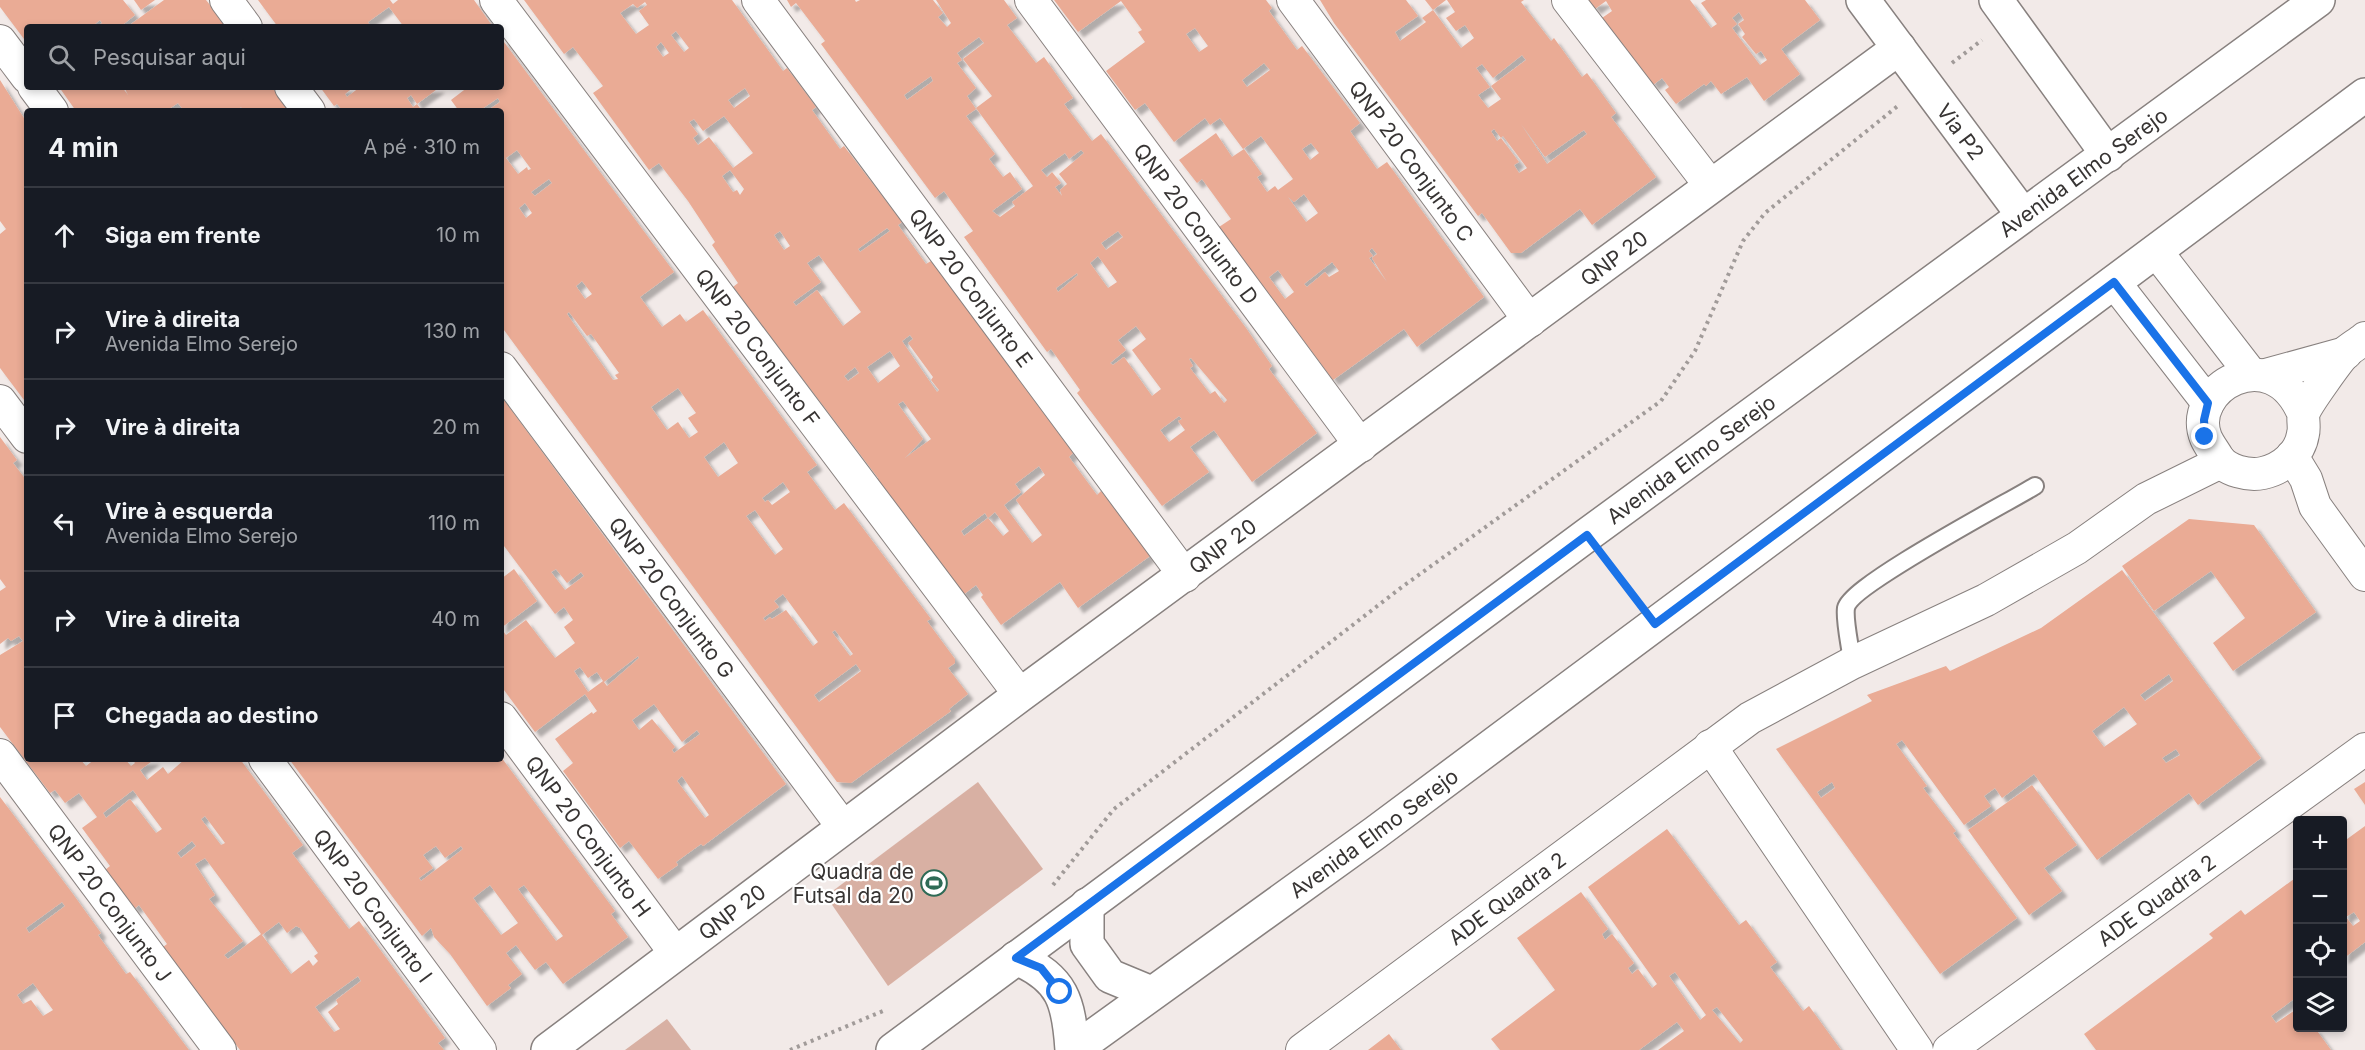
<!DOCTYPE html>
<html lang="pt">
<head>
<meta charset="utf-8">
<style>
  :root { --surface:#171b24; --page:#242831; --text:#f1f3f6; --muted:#9ea1a6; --line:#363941 }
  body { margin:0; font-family:Inter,sans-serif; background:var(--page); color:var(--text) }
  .controls { position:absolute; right:18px; bottom:18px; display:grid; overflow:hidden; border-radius:6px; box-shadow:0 3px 9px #0003 }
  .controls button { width:54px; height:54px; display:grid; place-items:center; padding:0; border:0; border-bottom:2px solid var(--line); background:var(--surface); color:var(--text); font:30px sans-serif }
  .stop { position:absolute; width:18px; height:18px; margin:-14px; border:4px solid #1a73e8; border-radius:50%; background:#fff }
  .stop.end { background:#1a73e8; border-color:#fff; box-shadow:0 2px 6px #0008 }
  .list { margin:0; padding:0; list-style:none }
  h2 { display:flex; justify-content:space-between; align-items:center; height:78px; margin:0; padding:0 24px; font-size:26px }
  h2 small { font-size:20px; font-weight:400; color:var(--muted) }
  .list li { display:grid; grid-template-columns:39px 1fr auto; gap:18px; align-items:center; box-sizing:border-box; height:96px; padding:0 24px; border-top:2px solid var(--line) }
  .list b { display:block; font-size:22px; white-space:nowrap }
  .list p { margin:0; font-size:20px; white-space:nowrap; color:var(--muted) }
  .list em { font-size:20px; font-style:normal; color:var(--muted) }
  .icon { flex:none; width:33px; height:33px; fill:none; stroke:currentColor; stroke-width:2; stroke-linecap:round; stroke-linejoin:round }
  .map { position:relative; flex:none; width:2365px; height:1050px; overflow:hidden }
  .search { position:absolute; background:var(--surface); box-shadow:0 3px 9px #0003; left:24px; top:24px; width:480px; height:66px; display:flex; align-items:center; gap:15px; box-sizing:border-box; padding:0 21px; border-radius:6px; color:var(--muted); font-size:22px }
  .panel { position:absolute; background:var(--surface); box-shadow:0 3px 9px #0003; left:24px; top:108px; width:480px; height:654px; border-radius:6px }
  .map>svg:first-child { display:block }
</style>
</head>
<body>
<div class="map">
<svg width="2365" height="1050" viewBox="0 0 2365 1050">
  <defs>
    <filter id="shadow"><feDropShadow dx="5.5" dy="5.5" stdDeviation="1.5" flood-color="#0004"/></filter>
  </defs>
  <rect width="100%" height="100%" fill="#f2eae8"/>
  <g fill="#d8b0a3">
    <polygon points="978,782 1043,869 888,986 826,896"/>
    <polygon points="667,1019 691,1050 625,1050"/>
  </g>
  <g fill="#eaab95" fill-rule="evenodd" filter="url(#shadow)">
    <polygon points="0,0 123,0 135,15 120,27 97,27 102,23 100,20 95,24 97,27 27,27 27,43 0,7"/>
    <polygon points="134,0 155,0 141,10"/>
    <polygon points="164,0 206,0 228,27 127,27"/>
    <polygon points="258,0 390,0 393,4 398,0 474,0 493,27 404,27 389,7 368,22 371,27 278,27"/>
    <path d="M524,0H732L783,71L787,68L816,107L812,110L840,149L844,146L902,222L898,225L926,264L931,261L1073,453L1069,457L1097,495L1101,491L1150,556L1078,608L1060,582L1001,625L981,597L983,595L976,585L963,595L876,480L878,478L733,287L738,283L712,245L715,242L688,201L659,163L649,170L593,93L603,86L573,47L564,54ZM645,2L647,5L639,11L649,25L636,34L620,13L633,4L637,8ZM676,31L689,48L684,52L671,35ZM661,42L669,53L663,57L656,47ZM745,88L750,96L734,108L728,100ZM724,116L753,153L733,168L709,137L698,145L693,138L698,134L689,122L694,119L703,131ZM730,170L744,189L740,195L737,190L733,192L722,176ZM887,228L890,231L860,252L858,249ZM780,231L790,246L784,250L774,235ZM819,255L861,312L843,326L817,290L796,306L793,302L821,282L807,263ZM910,335L913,339L908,343L933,377L931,380L939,390L937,392L902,341ZM890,351L900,366L878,383L867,367ZM855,367L859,373L848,381L844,376ZM903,401L931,439L905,458L923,439L898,404ZM1039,466L1045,475L1016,500L1042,535L1032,543L1004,505L1021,492L1015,484ZM995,512L1009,531L1003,536L988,518L964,536L961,531L985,513L988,518Z"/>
    <path d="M787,0H855L856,2L860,0H933L943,13L938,17L947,27L951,23L936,0H1004L1017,18L1007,25L1036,63L1044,57L1073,98L1064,104L1092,141L1101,134L1246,328L1272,366L1269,369L1317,433L1252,482L1214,430L1190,447L1209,472L1162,506L1077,393L1080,390L1051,349L1047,352L964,237L973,231L944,191L935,198L821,44L825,41L796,3L791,7ZM979,37L984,43L963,59L992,96L976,108L1033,186L1012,202L1015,206L1000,217L992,211L1022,189L1010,172L1003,177L989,159L995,154L966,116L976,109L967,96L976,88L957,63L962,60L957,53ZM931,76L933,81L907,100L904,95ZM1081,150L1084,153L1059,174L1067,184L1060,190L1062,196L1055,187L1061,183L1052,172L1047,177L1041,170L1065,153L1069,159ZM1118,231L1123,237L1106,250L1101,243ZM1098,256L1117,282L1108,288L1090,263ZM1077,273L1078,275L1058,292L1056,288ZM1136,326L1146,339L1132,350L1161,389L1152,396L1124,357L1113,365L1110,363L1126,350L1118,340ZM1191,358L1227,400L1224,403L1215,391L1210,394L1190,368L1193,366L1189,359ZM1179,416L1182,419L1178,421L1185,430L1169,442L1160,430Z"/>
    <path d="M1054,0H1266L1272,8L1269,11L1297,50L1302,46L1360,123L1350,131L1377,169L1387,162L1484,297L1417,347L1404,329L1333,380L1219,227L1231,219L1202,179L1197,183L1179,160L1216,133L1232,157L1244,149L1262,174L1257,177L1267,192L1275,186L1278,190L1293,179L1261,136L1243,149L1220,118L1210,125L1205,118L1174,142L1145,103L1135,110L1106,71L1145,42L1138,32L1142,30L1121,1L1078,32ZM1195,28L1208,46L1199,52L1186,34ZM1264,63L1270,70L1247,87L1242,80ZM1311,143L1319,153L1310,160L1302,149ZM1304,194L1318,213L1306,222L1288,197L1294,202ZM1372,248L1377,254L1372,258L1387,282L1369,258L1373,256L1369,251ZM1332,262L1339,271L1329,277L1325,272L1307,287L1304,284ZM1278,270L1294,292L1285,299L1269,277Z"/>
    <path d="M1320,0H1406L1418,16L1395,32L1400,41L1426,22L1422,18L1433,10L1461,48L1474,38L1465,25L1456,31L1446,18L1455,12L1447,0H1524L1521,2L1551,41L1554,38L1582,77L1587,73L1616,113L1611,117L1656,177L1592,225L1580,209L1521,253H1511L1482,213L1478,216L1334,23ZM1522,55L1526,60L1491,86L1501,99L1488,108L1478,95L1490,87L1476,68L1482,64L1493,78ZM1521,124L1545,157L1584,130L1587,134L1547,164ZM1494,129L1501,138L1503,136L1527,168L1519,173L1514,165L1519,162L1501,138L1497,141L1491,131Z"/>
    <polygon points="1425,0 1446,0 1433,10"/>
    <path d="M1588,0H1690L1711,28L1717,24L1701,3L1706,0H1805L1820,20L1781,49L1800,74L1764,101L1747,77L1721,94L1711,81L1706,86L1704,84L1676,104L1665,90L1669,87L1662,78L1653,85L1602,18L1612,11L1606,1L1595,9ZM1739,12L1744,20L1738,24L1745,34L1742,37L1756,54L1761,51L1767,60L1760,65L1732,28L1737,24L1732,18Z"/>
    <path d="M501,38L674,272L640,297L662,327L680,314L686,322L703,310L817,465L807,472L835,510L844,503L931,619L927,621L955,659V663L948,668L968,694L949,709L951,711L851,783L837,782L501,326V111H487L500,102L498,98L479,111H459L451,100L468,87H501ZM517,150L531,169L528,170L527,167L518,174L506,158ZM549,179L552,183L535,196L531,192ZM525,203L532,213L526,218L519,208ZM582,281L592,294L585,299L576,286ZM569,312L587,336L591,334L619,373L615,375L618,379L613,380L567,314ZM678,388L696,413L688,418L698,432L689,438L678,422L667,430L651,407ZM724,442L738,463L718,477L704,457ZM783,482L790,492L772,505L768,500L765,502L762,498ZM755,510L783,549L775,555L746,516ZM783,594L818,642L813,646L786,610L772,619L770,617L765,621L763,618L779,607L774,601ZM835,630L853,654L850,656L832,632ZM856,664L861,671L819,702L814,695Z"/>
    <polygon points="0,80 27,123 27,404 0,368 0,234 6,229 0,221"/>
    <polygon points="59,87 122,87 128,95 124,87 272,87 290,111 244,111 241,107 236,111 184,111 178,103 169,109 170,111 76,111"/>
    <polygon points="320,87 354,87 345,94 347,97 360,87 440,87 417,104 411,95 407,98 413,107 417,104 422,111 343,111 337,104 334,106"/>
    <path d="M501,396L786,784L703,846L701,844L676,862L678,865L658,879L629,841L620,848L563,771L573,763L555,739L592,712L593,714L597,711L585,694L535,732L501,686V579L514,569L537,601L501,628L506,635L526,620L555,658L575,643L564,627L573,620L564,607L555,614L501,542ZM556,569L567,583L581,572L584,576L565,590L551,572ZM638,656L639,658L607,686L604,682ZM580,667L588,678L597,672L603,681L588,692L574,671ZM654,704L682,742L697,730L700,734L674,753L672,750L675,747L652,719L639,730L632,720ZM682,776L709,815L705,818L677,781Z"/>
    <path d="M0,437L17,460L13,463L27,481V759H80L86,766L95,759H125L131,766L135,763L132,759H155L140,770L147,780L163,767L168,774L185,759H240L303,845L292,853L349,929L359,921L445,1038L438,1043L444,1050H240L163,947L167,944L139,905L134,909L105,870L110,866L82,828L97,817L79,793L65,803L55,790L50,793L0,727V655L23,641L19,636L11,641L8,638L0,644V591L6,587L0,579ZM133,790L162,829L156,833L130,799L106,818L103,813ZM205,816L225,843L221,845L201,819ZM192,841L196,846L181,858L177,853ZM205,858L261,934L228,959L224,955L243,941L209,899L215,895L195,864ZM279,922L287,933L296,926L300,928L318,953L314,956L318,961L313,966L309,960L291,974L262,935ZM358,976L361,981L336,1000L338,1004L328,1012L340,1029L334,1032L315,1007Z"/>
    <polygon points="2189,519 2254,525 2316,612 2233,671 2213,643 2245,618 2211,571 2154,611 2122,566"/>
    <path d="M2122,570L2261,758L2198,805L2189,793L2097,860L2034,774L2002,798L1995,788L1984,796L1991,806L1964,825L1902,740L1896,744L1927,786L1923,788L1956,831L1953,833L2017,918L1940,974L1776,749L1872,701L1867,695L1946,666L1950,671L2041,628ZM2169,674L2173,681L2145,701L2140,695ZM2124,707L2137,724L2104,747L2092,731ZM2176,749L2180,755L2166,763L2162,758ZM1832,782L1835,788L1821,798L1817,792Z"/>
    <path d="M501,757L615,911L611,914L628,937L563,984L546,962L535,970L516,945L506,953L522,974L508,985L511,988L487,1006L450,954L434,937L431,928L422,936L289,759H501ZM436,846L445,858L461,846L463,849L421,881L419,878L433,868L423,855ZM490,885L518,923L501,935L473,898ZM524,885L563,936L556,941L518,889Z"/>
    <polygon points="2365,782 2365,805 2354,789"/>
    <polygon points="2032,785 2077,845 2044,868 2062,891 2029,915 1968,830"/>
    <path d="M0,797L73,894L101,933L98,935L126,974L130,972L189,1050H0ZM62,902L65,906L29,933L26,928ZM33,983L53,1010L43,1016L31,1000L23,1004L17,995Z"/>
    <path d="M2365,826V942L2343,959V842ZM2354,912L2360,921L2353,926L2346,917Z"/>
    <path d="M1667,829L1739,925L1746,920L1777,962L1770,967L1803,1011L1809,1006L1841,1050H1658L1684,1031L1677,1022L1639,1050H1500L1491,1039L1555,990L1517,938L1581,892L1608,929L1602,934L1605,940L1612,934L1634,963L1628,968L1632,974L1638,969L1652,988L1657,984L1588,887ZM1675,972L1706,1015L1700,1020L1669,976ZM1717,1007L1743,1040L1740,1043L1712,1010Z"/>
    <polygon points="2298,876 2298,996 2271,1016 2276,1023 2298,1008 2298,1028 2315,1028 2331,1050 2096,1050 2084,1034 2213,938 2209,934 2241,910 2245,915"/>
    <polygon points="1389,1034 1401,1050 1368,1050"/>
  </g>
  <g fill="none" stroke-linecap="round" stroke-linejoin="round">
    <g stroke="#88817f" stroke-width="20">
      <path id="service" d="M1852,663C1851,649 1844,621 1846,608C1851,585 2007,503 2035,486"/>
    </g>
    <g stroke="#88817f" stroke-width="34">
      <g id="minor">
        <polyline points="226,0 246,27"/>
        <path id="s1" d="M496,0L1020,695"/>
        <path id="s2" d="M758,0L1185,576"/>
        <path id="s3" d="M1031,0L1361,446"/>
        <path id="s4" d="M1293,0L1530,321"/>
        <polyline points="1568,0 1710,185"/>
        <polyline points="0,41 27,77"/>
        <polyline points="34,87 52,111"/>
        <polyline points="291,87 309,111"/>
        <polyline points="2156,251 2251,374"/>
        <polyline points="2114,282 2208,403"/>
        <path id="s5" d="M501,368L843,827"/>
        <polyline points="2266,375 2346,353"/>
        <polyline points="0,401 27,437"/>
        <path d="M2303,413C2271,338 2186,389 2206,438C2209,445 2214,451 2218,458C2226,471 2249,476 2263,473C2282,469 2300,454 2303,434C2305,427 2302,418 2304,412C2308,402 2339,359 2346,352C2352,347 2359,343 2365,338"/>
        <polyline points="2292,456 2306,479 2315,506 2365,575"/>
        <path id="s6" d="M501,718L676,954"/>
        <polyline points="1710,746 1917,1050"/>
        <path id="s7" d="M0,755L220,1050"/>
        <path id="s8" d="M265,759L480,1050"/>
        <path id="s9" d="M1302,1050L1750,718L1852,663L1986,600L2077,548L2146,499L2221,462"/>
        <path id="s10" d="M1949,1050L2365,749"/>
      </g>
    </g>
    <g stroke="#88817f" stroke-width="36">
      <g id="tertiary">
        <path id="s11" d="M1863,0L2023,215"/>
        <polyline points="1996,0 2108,155"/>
        <path id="s12" d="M548,1050L1020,695L1899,48"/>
      </g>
    </g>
    <g stroke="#88817f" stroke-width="36">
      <g id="secondary">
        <polyline points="1087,905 1087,944 1110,976 1151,993"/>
        <path d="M1016,958C1063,978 1069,1002 1072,1050"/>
        <path id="s13" d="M893,1050L1587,535L2318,0"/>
        <path id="s14" d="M1074,1050L1375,833L2365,95"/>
      </g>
    </g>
    <g stroke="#a19b99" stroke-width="4" stroke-dasharray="3 4.5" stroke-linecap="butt">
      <polyline points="1952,63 1982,40"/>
      <polyline points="1607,561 1634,596"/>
      <polyline points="1053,885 1114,809 1402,587 1661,401 1695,351 1743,241 1765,213 1899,105"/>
      <polyline points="790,1050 883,1011"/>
    </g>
    <use href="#service" stroke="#fff" stroke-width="16"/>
    <use href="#minor" stroke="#fff" stroke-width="32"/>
    <use href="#tertiary" stroke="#fff" stroke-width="33"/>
    <use href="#secondary" stroke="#fff" stroke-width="33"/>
  </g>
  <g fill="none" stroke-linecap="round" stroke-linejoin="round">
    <polyline stroke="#1a73e8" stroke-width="8" points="1060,992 1041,968 1016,958 1587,535 1655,624 2114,282 2208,403 2204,420 2205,437"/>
  </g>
  <defs>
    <g id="stadium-ring" transform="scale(1.35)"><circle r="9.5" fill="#fff" stroke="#2e6b56" stroke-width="1.5"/><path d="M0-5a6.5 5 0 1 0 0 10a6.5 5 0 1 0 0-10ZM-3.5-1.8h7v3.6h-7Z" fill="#2e6b56"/></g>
  </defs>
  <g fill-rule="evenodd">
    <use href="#stadium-ring" x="934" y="883"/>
  </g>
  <g text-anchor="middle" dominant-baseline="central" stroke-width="4.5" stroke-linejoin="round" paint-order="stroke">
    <g font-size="21" fill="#373433" stroke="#fff">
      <text stroke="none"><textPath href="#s11" startOffset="164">Via P2</textPath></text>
      <text stroke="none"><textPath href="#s4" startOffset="200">QNP 20 Conjunto C</textPath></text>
      <text stroke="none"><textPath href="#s13" startOffset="1479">Avenida Elmo Serejo</textPath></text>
      <text stroke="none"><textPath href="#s3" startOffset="278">QNP 20 Conjunto D</textPath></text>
      <text stroke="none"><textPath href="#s12" startOffset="1328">QNP 20</textPath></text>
      <text stroke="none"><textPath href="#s2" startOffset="358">QNP 20 Conjunto E</textPath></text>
      <text stroke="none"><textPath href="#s1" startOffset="435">QNP 20 Conjunto F</textPath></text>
      <text stroke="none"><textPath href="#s13" startOffset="993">Avenida Elmo Serejo</textPath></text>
      <text stroke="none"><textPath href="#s12" startOffset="842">QNP 20</textPath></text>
      <text stroke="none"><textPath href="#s5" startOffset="286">QNP 20 Conjunto G</textPath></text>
      <text stroke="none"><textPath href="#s14" startOffset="370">Avenida Elmo Serejo</textPath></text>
      <text stroke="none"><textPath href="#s6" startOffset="147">QNP 20 Conjunto H</textPath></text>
      <text stroke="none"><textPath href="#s9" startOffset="255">ADE Quadra 2</textPath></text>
      <text stroke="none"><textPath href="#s10" startOffset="256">ADE Quadra 2</textPath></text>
      <text stroke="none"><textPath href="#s7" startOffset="184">QNP 20 Conjunto J</textPath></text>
      <text stroke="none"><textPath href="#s8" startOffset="182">QNP 20 Conjunto I</textPath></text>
      <text stroke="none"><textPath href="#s12" startOffset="230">QNP 20</textPath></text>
    </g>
    <g font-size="21" fill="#373433" stroke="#fff" text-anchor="end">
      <text x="914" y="871">Quadra de<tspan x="914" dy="24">Futsal da 20</tspan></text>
    </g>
  </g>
</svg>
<div class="controls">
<button>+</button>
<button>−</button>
<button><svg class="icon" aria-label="locate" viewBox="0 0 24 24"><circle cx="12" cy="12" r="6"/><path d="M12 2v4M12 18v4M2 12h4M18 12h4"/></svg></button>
<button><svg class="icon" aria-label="layers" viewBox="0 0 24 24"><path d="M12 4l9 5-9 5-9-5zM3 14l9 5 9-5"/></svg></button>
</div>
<div class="stop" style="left:1060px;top:992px"></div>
<div class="stop end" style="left:2205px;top:437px"></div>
<div class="search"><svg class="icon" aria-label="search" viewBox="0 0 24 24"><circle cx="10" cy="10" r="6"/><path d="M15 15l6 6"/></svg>Pesquisar aqui</div>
<section class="panel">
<h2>4 min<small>A pé · 310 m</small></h2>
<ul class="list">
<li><svg class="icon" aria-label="ahead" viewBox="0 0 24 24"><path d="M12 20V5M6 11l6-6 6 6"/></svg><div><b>Siga em frente</b></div><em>10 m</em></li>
<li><svg class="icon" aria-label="right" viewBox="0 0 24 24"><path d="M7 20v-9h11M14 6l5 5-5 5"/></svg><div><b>Vire à direita</b><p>Avenida Elmo Serejo</p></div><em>130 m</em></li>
<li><svg class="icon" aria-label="right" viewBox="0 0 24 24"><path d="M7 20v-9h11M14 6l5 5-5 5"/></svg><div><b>Vire à direita</b></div><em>20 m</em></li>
<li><svg class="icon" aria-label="left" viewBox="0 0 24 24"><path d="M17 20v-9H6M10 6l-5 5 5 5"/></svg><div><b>Vire à esquerda</b><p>Avenida Elmo Serejo</p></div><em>110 m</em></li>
<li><svg class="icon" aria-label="right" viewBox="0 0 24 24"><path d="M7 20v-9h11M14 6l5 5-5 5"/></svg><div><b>Vire à direita</b></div><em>40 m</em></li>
<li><svg class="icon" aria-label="arrive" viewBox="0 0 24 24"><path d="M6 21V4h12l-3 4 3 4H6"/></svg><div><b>Chegada ao destino</b></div></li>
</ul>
</section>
</div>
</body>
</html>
